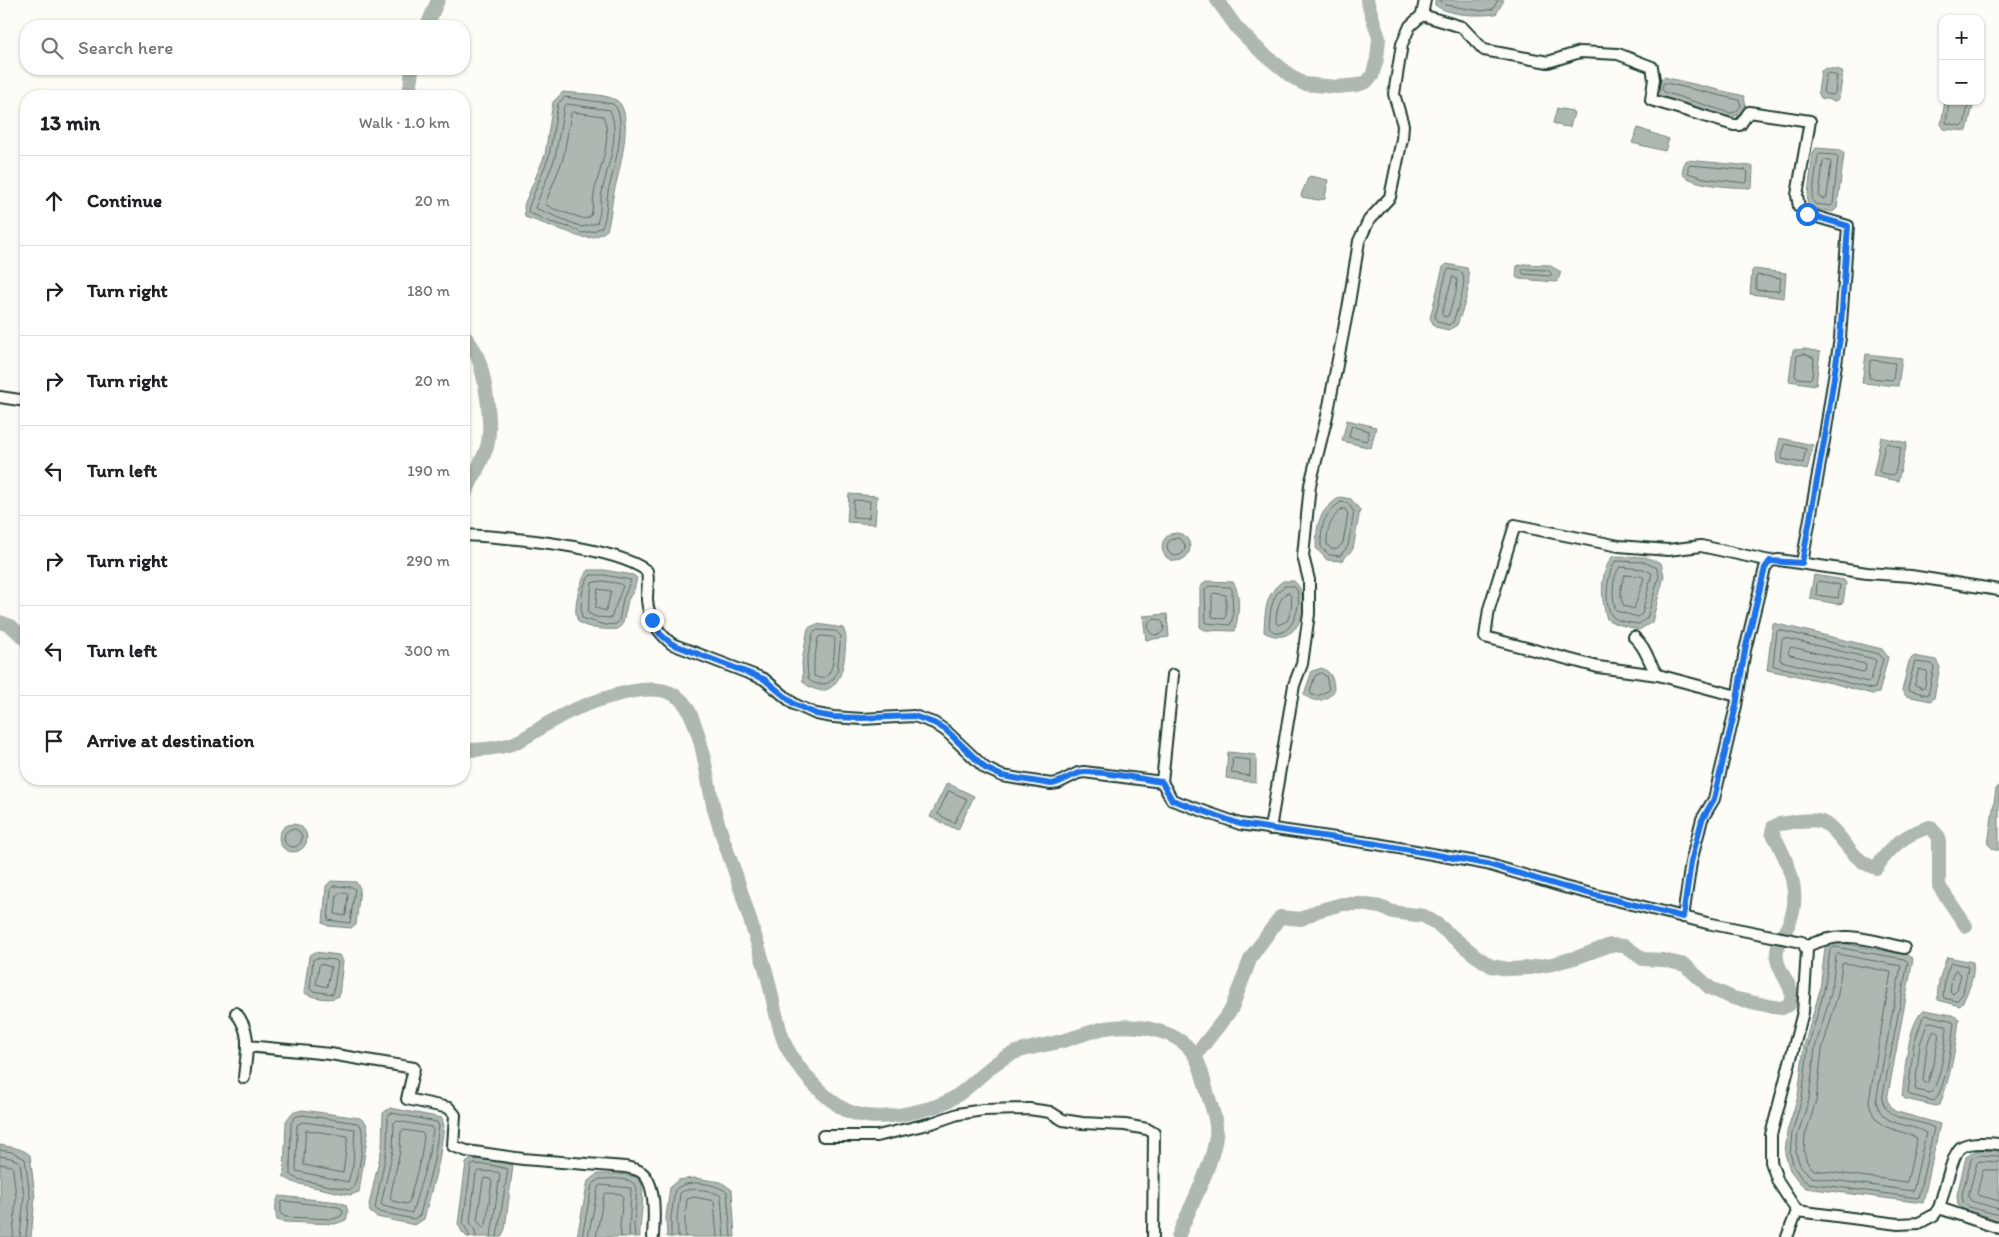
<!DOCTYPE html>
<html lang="en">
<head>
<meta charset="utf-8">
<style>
  :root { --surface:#fff; --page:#f2f2f2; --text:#202124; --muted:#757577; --line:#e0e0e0 }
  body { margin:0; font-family:Itim,sans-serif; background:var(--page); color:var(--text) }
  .controls { position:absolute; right:15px; top:15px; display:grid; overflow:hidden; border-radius:10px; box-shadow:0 1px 4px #0004 }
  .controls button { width:45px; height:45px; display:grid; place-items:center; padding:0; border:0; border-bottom:1px solid var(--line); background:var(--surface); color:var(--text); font:25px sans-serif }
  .stop { position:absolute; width:15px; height:15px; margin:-11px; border:4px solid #1a73e8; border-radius:50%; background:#fff }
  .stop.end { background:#1a73e8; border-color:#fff; box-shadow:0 1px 5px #0008 }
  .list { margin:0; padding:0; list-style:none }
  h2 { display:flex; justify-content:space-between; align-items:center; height:65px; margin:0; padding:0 20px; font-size:21px }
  h2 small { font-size:16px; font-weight:400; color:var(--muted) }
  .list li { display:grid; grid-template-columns:32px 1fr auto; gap:15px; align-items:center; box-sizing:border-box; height:90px; padding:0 20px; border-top:1px solid var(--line) }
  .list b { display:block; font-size:19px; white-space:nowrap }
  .list em { font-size:16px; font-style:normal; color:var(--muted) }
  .icon { flex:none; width:28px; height:28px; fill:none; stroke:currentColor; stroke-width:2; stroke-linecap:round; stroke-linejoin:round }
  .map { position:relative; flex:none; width:1999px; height:1237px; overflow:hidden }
  .search { position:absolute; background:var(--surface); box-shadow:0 1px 4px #0004; left:20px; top:20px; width:450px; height:55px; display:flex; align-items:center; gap:12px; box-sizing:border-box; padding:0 18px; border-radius:20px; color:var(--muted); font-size:19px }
  .panel { position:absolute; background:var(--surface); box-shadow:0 1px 4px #0004; left:20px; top:90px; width:450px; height:695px; border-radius:20px }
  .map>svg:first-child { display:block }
</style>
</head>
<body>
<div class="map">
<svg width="1999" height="1237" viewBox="0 0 1999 1237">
  <rect width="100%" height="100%" fill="#fdfcf7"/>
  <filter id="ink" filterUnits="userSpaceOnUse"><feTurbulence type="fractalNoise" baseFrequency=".02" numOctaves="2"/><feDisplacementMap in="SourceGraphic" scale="10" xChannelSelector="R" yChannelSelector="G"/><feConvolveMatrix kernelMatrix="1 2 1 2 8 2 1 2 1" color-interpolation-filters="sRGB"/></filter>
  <g filter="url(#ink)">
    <g fill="#aeb8b1" stroke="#75877f">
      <path d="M1435,0H1504L1496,14C1478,16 1450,16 1435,5Z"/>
      <polygon points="1826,68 1840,70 1843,73 1839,99 1835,101 1821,98 1818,92 1821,71"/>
      <polygon points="1664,77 1744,96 1746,107 1743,113 1730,118 1661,97 1657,95 1656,89 1659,80"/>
      <path d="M563,92C577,94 603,93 616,100C636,111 618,175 614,192C611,205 611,217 607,230C596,239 582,240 571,233L525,217L524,205L545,155L553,102Z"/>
      <polygon points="1945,101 1974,101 1967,131 1944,129 1941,124"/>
      <polygon points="1557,108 1572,111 1574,113 1570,127 1561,126 1553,123"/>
      <polygon points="1638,128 1669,139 1665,151 1632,143"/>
      <polygon points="1816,148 1841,150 1844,154 1837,208 1833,212 1811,208 1807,202 1813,153"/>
      <path d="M1687,160L1751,166L1753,167L1752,187L1749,188C1731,187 1695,186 1682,174L1684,162Z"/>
      <polygon points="1310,176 1328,180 1325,199 1318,200 1302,197 1301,195 1308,178"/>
      <path d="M1447,264L1467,268C1473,286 1463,308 1457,325L1449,330L1435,327L1430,318L1443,267Z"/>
      <polygon points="1523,264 1549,265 1561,272 1557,282 1519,279 1516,277 1517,266"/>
      <polygon points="1754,269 1786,273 1784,298 1750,294 1752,271"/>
      <polygon points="1805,349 1820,352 1816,385 1789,381 1793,350"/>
      <polygon points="1866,354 1902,358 1898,386 1862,383"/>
      <polygon points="1347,420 1376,427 1371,448 1342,441"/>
      <polygon points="1881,437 1907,443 1898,481 1873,476"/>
      <polygon points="1780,438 1813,445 1807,470 1777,463 1776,455"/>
      <polygon points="849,494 877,496 875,524 847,522"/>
      <path d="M1340,497L1351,499L1360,510L1353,549L1342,561L1327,560L1316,548C1317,522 1318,512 1340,497Z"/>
      <circle cx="1176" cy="547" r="14"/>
      <path d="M1613,556L1645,557L1661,563L1664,576L1652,622L1639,630L1614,623L1607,619C1601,599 1599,573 1613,556Z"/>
      <path d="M589,570H604L633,575L637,578L634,590L628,600L623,623L618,629C609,630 586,629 579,622C571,614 580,576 589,570Z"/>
      <polygon points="1814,575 1844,580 1846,583 1843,603 1837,604 1811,599 1810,596"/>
      <path d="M1206,581L1233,582C1242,595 1238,617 1235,631L1205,630L1200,627V587Z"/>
      <path d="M1283,581H1294C1315,598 1299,652 1264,632C1265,612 1265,593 1283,581Z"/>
      <polygon points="1167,614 1169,637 1146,640 1143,616"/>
      <polygon points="1773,623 1882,649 1888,657 1879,693 1872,694 1832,683 1767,670"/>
      <path d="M817,624L843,628C847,635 846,642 845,651C844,676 831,705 803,682L802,661L808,628Z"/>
      <polygon points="1914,656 1936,660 1940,667 1934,698 1931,701 1906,696 1902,691 1909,661"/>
      <path d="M1322,668C1332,673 1334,680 1334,691C1326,702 1313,704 1304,694L1312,671Z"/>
      <polygon points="1228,752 1256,755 1256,783 1226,778"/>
      <polygon points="947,783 974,796 958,830 930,817"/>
      <polygon points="1999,786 1999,850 1994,850 1988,844 1996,789"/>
      <circle cx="293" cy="838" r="14"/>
      <polygon points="331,881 356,882 360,888 356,925 351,928 328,926 323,923 326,886"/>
      <polygon points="1831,941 1907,955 1913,959 1887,1100 1894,1111 1940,1124 1923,1203 1806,1188 1799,1182 1790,1170 1785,1154 1787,1132 1798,1096 1804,1046 1820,990 1825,948"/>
      <path d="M315,952L339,955L343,961L339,996C330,1002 312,997 304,993L309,956Z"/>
      <path d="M1947,957L1973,962C1975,977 1968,994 1960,1006L1938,1000C1936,986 1942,970 1947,957Z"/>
      <path d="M1924,1010L1952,1015L1959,1019C1956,1049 1950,1077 1940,1105L1936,1106L1905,1099L1902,1095C1905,1074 1907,1023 1924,1010Z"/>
      <polygon points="390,1108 442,1118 444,1126 439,1161 424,1219 415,1225 377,1217 370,1212 369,1205 382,1147 383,1113"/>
      <polygon points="302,1110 360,1118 366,1123 368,1132 359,1192 350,1195 295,1183 284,1177 286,1121 292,1113"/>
      <path d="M0,1145C11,1147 22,1148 30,1155L35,1197L31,1237H0Z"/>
      <polygon points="1977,1150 1999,1151 1999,1221 1966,1211 1958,1205 1957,1195 1966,1157"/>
      <polygon points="471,1159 491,1160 513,1165 505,1229 501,1237 467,1237 462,1232 458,1224 466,1163"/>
      <path d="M597,1174C606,1174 632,1173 639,1179C647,1188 639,1224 640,1237H577L588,1181Z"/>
      <polygon points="694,1178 721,1182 732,1190 735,1237 667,1237 666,1217 670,1187 678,1180"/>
      <path d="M279,1196L339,1202L346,1205L348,1212L346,1220L335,1224L284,1222L277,1220C275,1213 275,1201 279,1196Z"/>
    </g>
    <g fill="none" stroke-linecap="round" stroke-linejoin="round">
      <g stroke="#586e66" stroke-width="1">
        <polyline points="1440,0 1445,5 1482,11 1493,9 1498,0"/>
        <polygon points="1828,73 1837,76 1835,93 1833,95 1825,94 1823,91 1826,75"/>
        <polygon points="1666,83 1739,100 1741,106 1736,112 1730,113 1664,92 1662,89 1663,84"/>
        <path d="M565,97L613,104C630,118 612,174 608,192C606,204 607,216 602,227L594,231L582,233L572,228L550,222L528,212L529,206L549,156L558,104Z"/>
        <polyline points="1949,101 1946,123 1961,126 1964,125 1969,101"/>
        <path d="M567,104L610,110C621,136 607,166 602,192C600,202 601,213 597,223L582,227L535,208L555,158L564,107Z"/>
        <path d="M573,112L603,116C613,138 600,167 595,189C593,198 593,207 591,216L585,219L554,209L545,204L563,159L571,114Z"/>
        <polygon points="1820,154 1836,155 1838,157 1833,204 1831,206 1815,204 1812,200 1818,156"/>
        <polygon points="1825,160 1830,161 1831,163 1827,197 1825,199 1820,198 1819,196 1823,162"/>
        <polygon points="1690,165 1746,170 1748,172 1747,181 1745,183 1704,178 1688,173 1688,167"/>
        <path d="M1449,269L1462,272C1468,283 1457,310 1453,322L1449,325L1438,322L1435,317L1447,271Z"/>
        <polygon points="1524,269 1548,270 1552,274 1550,276 1524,274 1522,272"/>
        <polygon points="1758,275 1781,278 1779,291 1756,290 1756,277"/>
        <polygon points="1453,277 1457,279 1456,293 1448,316 1444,317 1442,314"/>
        <polygon points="1805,354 1814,358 1812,377 1810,379 1797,378 1795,376 1797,356"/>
        <polygon points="1872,360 1895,363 1893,380 1869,378 1870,362"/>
        <polygon points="1352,426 1369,431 1367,441 1349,437"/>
        <polygon points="1887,443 1901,448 1895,473 1892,475 1881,473 1879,471 1885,445"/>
        <polygon points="1786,444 1806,449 1803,463 1782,459 1782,455"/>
        <polygon points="854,500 870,501 869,518 853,517"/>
        <path d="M1341,502L1348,503L1354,512L1348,546L1340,556L1329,555L1321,547C1321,526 1323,514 1341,502Z"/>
        <path d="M1342,509H1345L1348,514L1343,543L1337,549H1331L1327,544C1327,530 1330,518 1342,509Z"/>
        <circle cx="1176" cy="547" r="9"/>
        <path d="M1616,561L1644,562L1657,568L1659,576L1647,618L1639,624C1632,623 1618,622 1613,617C1603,607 1607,570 1616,561Z"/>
        <path d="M1620,567L1643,569L1652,573L1642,614L1638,617L1616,611C1612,598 1611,578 1620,567Z"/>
        <path d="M591,575H604L631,580L623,599L619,621L616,624L605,625L582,618C580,607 581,582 591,575Z"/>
        <path d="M1625,575L1641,576L1644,578L1634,609L1624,606C1619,598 1620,583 1625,575Z"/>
        <polygon points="603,581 621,584 623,586 611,618 596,617 588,613 592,583"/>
        <polygon points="1819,581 1840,585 1838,598 1816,595 1817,583"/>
        <polygon points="1209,586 1230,587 1232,589 1233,617 1230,625 1206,623 1205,590"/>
        <path d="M1285,586C1286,586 1292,586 1293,586C1308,594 1290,649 1269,628C1270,613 1271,594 1285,586Z"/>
        <polygon points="598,589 611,591 606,611 596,608"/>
        <polygon points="1214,593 1226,595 1226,616 1225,619 1212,617 1212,595"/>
        <path d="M1286,593H1289C1294,601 1291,612 1287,621L1278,625L1276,623C1276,613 1278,600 1286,593Z"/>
        <circle cx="1156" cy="627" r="8"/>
        <path d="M818,630L836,631L841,636L837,672L834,678L828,683C820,685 812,685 808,678L807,661L813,633Z"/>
        <polygon points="1779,630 1879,654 1883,659 1875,688 1872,689 1833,679 1774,666 1773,664 1777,632"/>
        <path d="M821,636L833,637L835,639C834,651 835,687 814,676V662L818,638Z"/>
        <polygon points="1785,638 1874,659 1876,661 1871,680 1868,682 1781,661 1780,659 1782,640"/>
        <polygon points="1791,647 1865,664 1866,666 1865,671 1863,672 1790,655 1788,653"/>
        <polygon points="1915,662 1932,664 1934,667 1928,695 1908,690"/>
        <polygon points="1919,669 1927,671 1925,686 1923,688 1915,685"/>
        <polygon points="1321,673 1326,676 1329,690 1318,696 1312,695 1310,691 1315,676"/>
        <polygon points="1233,758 1250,760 1250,776 1232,773"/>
        <polygon points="949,791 967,799 954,823 938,814"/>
        <circle cx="293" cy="838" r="9"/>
        <polygon points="334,886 352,887 355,889 350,923 328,920 331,889"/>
        <polygon points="339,893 346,893 348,895 346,915 344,916 335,914 337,895"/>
        <path d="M1835,947L1904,959L1908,962L1882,1100C1891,1125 1915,1117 1934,1128L1918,1198L1808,1183L1802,1179L1794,1167L1790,1153L1792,1133L1802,1098L1808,1047L1824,991L1830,951Z"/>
        <path d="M1838,954L1901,966L1876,1101C1883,1129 1907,1121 1926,1133L1913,1191L1811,1177L1800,1165L1796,1153L1798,1134L1809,1099L1815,1048L1831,993L1836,956Z"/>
        <polygon points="317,958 335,960 338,962 333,994 312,991 310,989 313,960"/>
        <path d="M1845,963L1891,972L1869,1101C1874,1132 1896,1127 1917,1138L1907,1182L1814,1170L1807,1162L1804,1152L1805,1136L1816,1101L1822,1050L1838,994L1842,964Z"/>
        <polygon points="1953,963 1967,966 1968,968 1963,993 1957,1001 1944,998 1943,995 1946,975 1950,964"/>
        <polygon points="321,964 331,967 327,987 316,984 319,966"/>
        <polygon points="1956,970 1961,974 1957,990 1953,994 1950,991 1952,977"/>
        <path d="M1926,1015L1950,1020L1954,1023C1952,1041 1946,1089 1934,1101L1910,1095L1908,1093L1914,1043L1923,1017Z"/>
        <path d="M1930,1022L1945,1025L1947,1028C1945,1043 1941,1084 1930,1093L1916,1090L1915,1088L1920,1044L1927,1024Z"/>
        <path d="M1934,1031L1939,1033C1937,1049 1933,1067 1928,1082L1925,1083L1923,1081L1927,1046Z"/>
        <polygon points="392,1113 437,1122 439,1126 434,1160 420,1215 414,1219 379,1212 375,1208 387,1148 388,1116"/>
        <path d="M303,1115L357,1123L361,1126C365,1141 359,1174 353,1188L349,1190L297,1179L290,1174L291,1123L295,1117Z"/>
        <polygon points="397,1121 431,1127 433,1130 428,1159 412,1213 383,1206 381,1204 393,1150 394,1123"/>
        <polygon points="303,1122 355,1129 353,1165 348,1182 296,1171 297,1125"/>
        <polygon points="306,1130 348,1136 343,1173 304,1165"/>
        <polygon points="404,1130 422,1133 424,1136 421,1157 409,1202 406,1204 392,1201 390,1198 400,1151 401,1132"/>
        <polyline points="0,1150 12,1152 25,1159 30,1197 26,1237"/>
        <polyline points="0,1156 11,1158 20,1162 24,1197 20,1237"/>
        <polyline points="1999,1156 1978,1155 1971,1159 1962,1195 1963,1202 1969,1207 1999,1215"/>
        <polyline points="1999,1162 1979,1161 1977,1163 1968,1196 1971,1201 1999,1209"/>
        <polyline points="0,1164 12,1166 13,1169 16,1197 13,1237"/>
        <polyline points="1999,1170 1983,1170 1977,1193 1978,1195 1999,1201"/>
        <polygon points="485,1178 490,1179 492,1181 486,1225 483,1228 477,1220 483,1181"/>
        <polygon points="284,1201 338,1207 342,1209 343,1213 341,1216 334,1219 285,1217 281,1214 281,1203"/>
        <polyline points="470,1237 463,1223 471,1166 474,1164 490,1165 508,1169 497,1237"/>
        <polyline points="476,1237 475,1231 470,1222 476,1173 479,1171 498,1172 500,1174 491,1237"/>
        <path d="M582,1237L592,1185L599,1179C610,1179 632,1176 637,1188L634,1226L635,1237"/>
        <polyline points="588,1237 597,1193 598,1187 601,1185 631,1188 629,1237"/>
        <polyline points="596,1237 604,1195 606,1193 621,1194 623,1196 620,1225 621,1237"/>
        <path d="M671,1237V1217L675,1190C687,1178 714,1183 727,1192L731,1237"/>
        <path d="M678,1237L677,1218L680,1193C689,1186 712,1190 721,1196L724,1237"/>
        <polyline points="685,1237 685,1218 687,1199 694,1197 714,1201 717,1237"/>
      </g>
      <g stroke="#aeb8b1" stroke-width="14">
        <polyline points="1217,0 1237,28 1258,49 1292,77 1304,84 1337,87 1357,85 1366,82 1372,76 1377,59 1379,38 1367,0"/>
        <polyline points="427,26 438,0"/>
        <polyline points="409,96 412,69"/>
        <path d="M464,335C467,340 472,345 475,351C485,372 493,424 487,447C481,464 472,480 464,496"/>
        <polyline points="0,622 11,626 26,640"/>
        <path d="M464,750C478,750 494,749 508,745C524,741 537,729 552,721C577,706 631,686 660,690C673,692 683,699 689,711C704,741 706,776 714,809C720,831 728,853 736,875C746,907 756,939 766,971C772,993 777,1026 785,1044C796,1067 818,1092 839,1106C866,1125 907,1115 936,1106C968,1096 984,1065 1014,1053C1032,1046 1051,1045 1069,1039C1081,1035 1093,1031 1105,1028C1134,1023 1181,1029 1196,1058C1201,1067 1203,1078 1206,1088C1210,1104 1218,1120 1216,1137C1211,1170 1190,1206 1178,1237"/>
        <path d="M1195,1056L1231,1010L1251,957L1280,917L1301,919L1317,911L1342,904H1361L1380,907L1393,912L1424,916L1437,924L1476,956L1491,966L1508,969L1529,968L1552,964L1578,957L1610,945L1625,946L1643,959L1663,960L1685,965L1710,988L1733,998L1774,1007L1782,1008L1789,1005C1798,989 1779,975 1777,959C1775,945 1784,935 1789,923C1803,893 1787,859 1772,832L1773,827L1779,824C1790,823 1807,818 1818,821C1840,825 1848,861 1876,868C1891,846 1905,834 1930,827L1939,837V886L1966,926"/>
      </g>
      <g stroke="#1f3d34" stroke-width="14">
        <g id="street">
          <polyline points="1422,15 1462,27 1484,50 1548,62 1580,52 1618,54 1652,67 1654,79 1651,100 1734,125 1740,125 1749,112 1810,121 1797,195 1799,207 1807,214 1848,226 1840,338 1825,435 1802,563"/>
          <polyline points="0,397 26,401"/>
          <path d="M464,535C506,537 614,546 647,571C649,581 647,589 647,599C648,617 658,633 672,644L764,679L794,704L816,714L833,717L862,719L914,716L934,723L946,731L985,768L1002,776L1051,784L1058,783L1078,773L1084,772L1162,782L1173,675"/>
          <path d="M1634,637C1648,649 1647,662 1658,675"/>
          <polyline points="1737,696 1658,675 1598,667 1485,637 1489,609 1515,525 1619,546 1668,550 1701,546 1770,561"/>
          <polyline points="1162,782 1172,800 1240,824 1377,844 1487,864 1564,887 1644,907 1707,923 1802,942 1807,950 1803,1012 1771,1135 1771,1162 1778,1182 1797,1211 1787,1237"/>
          <polyline points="1270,829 1294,685 1302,664 1309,614 1309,580 1303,556 1310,485 1327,416 1349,303 1359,241 1369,220 1390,197 1402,139 1403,125 1394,94 1402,44 1410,26 1422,15 1425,0"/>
          <polyline points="1683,917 1691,862 1702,819 1714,799 1736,706 1745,650 1765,568 1770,561 1779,560 1867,573 1911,576 1999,590"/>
          <path d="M1805,947C1842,929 1866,939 1904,948"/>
          <path d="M236,1013C253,1034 246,1053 244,1078"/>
          <path d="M247,1046L330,1054L414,1068L407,1099L449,1108L455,1115L453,1146L467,1151L523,1159L625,1167C630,1168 637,1169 641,1172C657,1183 654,1220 653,1237"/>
          <polyline points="823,1136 877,1136 932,1123 958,1114 983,1110 1029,1109 1050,1112 1063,1120 1082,1123 1125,1125 1147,1129 1154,1133 1153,1237"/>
          <polyline points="1939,1208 1999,1228"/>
          <path d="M1797,1211L1898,1224L1919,1223L1934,1215L1939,1208C1943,1196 1952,1155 1960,1148C1969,1141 1988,1143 1999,1144"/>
        </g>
      </g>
      <use href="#street" stroke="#fdfcf7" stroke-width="10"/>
    </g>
  </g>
  <g fill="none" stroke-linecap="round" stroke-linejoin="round" filter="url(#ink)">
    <path stroke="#1a73e8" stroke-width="6" d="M652,620L660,634L672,644L764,679L794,704L816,714L833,717L862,718L914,716L934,723L946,730L985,768L1002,776L1051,784C1063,783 1072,773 1084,772C1106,771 1139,779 1162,782L1172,800L1240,824L1377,844L1487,864L1564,887L1683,917L1691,862L1702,820L1714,799L1736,706L1745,650L1765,568L1770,561L1802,563L1825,436L1840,338L1848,226L1807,214"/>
  </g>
</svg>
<div class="controls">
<button>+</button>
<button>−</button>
</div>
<div class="stop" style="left:1807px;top:214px"></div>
<div class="stop end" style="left:652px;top:620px"></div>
<div class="search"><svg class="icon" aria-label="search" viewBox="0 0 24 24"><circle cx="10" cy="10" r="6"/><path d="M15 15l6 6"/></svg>Search here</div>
<section class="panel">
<h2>13 min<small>Walk · 1.0 km</small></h2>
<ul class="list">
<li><svg class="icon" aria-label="ahead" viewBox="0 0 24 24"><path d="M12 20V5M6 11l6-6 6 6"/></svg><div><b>Continue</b></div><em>20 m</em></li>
<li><svg class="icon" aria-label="right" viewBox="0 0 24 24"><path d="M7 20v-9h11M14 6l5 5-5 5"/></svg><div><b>Turn right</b></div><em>180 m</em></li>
<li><svg class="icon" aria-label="right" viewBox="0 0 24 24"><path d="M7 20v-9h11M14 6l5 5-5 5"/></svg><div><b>Turn right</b></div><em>20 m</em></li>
<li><svg class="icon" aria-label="left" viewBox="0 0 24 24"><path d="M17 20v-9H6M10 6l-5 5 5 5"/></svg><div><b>Turn left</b></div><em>190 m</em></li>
<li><svg class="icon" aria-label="right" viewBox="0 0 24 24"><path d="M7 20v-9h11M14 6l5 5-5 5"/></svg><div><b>Turn right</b></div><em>290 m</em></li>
<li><svg class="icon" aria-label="left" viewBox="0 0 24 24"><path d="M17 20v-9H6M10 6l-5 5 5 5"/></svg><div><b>Turn left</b></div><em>300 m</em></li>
<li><svg class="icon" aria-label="arrive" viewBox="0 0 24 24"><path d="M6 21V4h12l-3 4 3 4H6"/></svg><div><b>Arrive at destination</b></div></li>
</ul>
</section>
</div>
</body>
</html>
